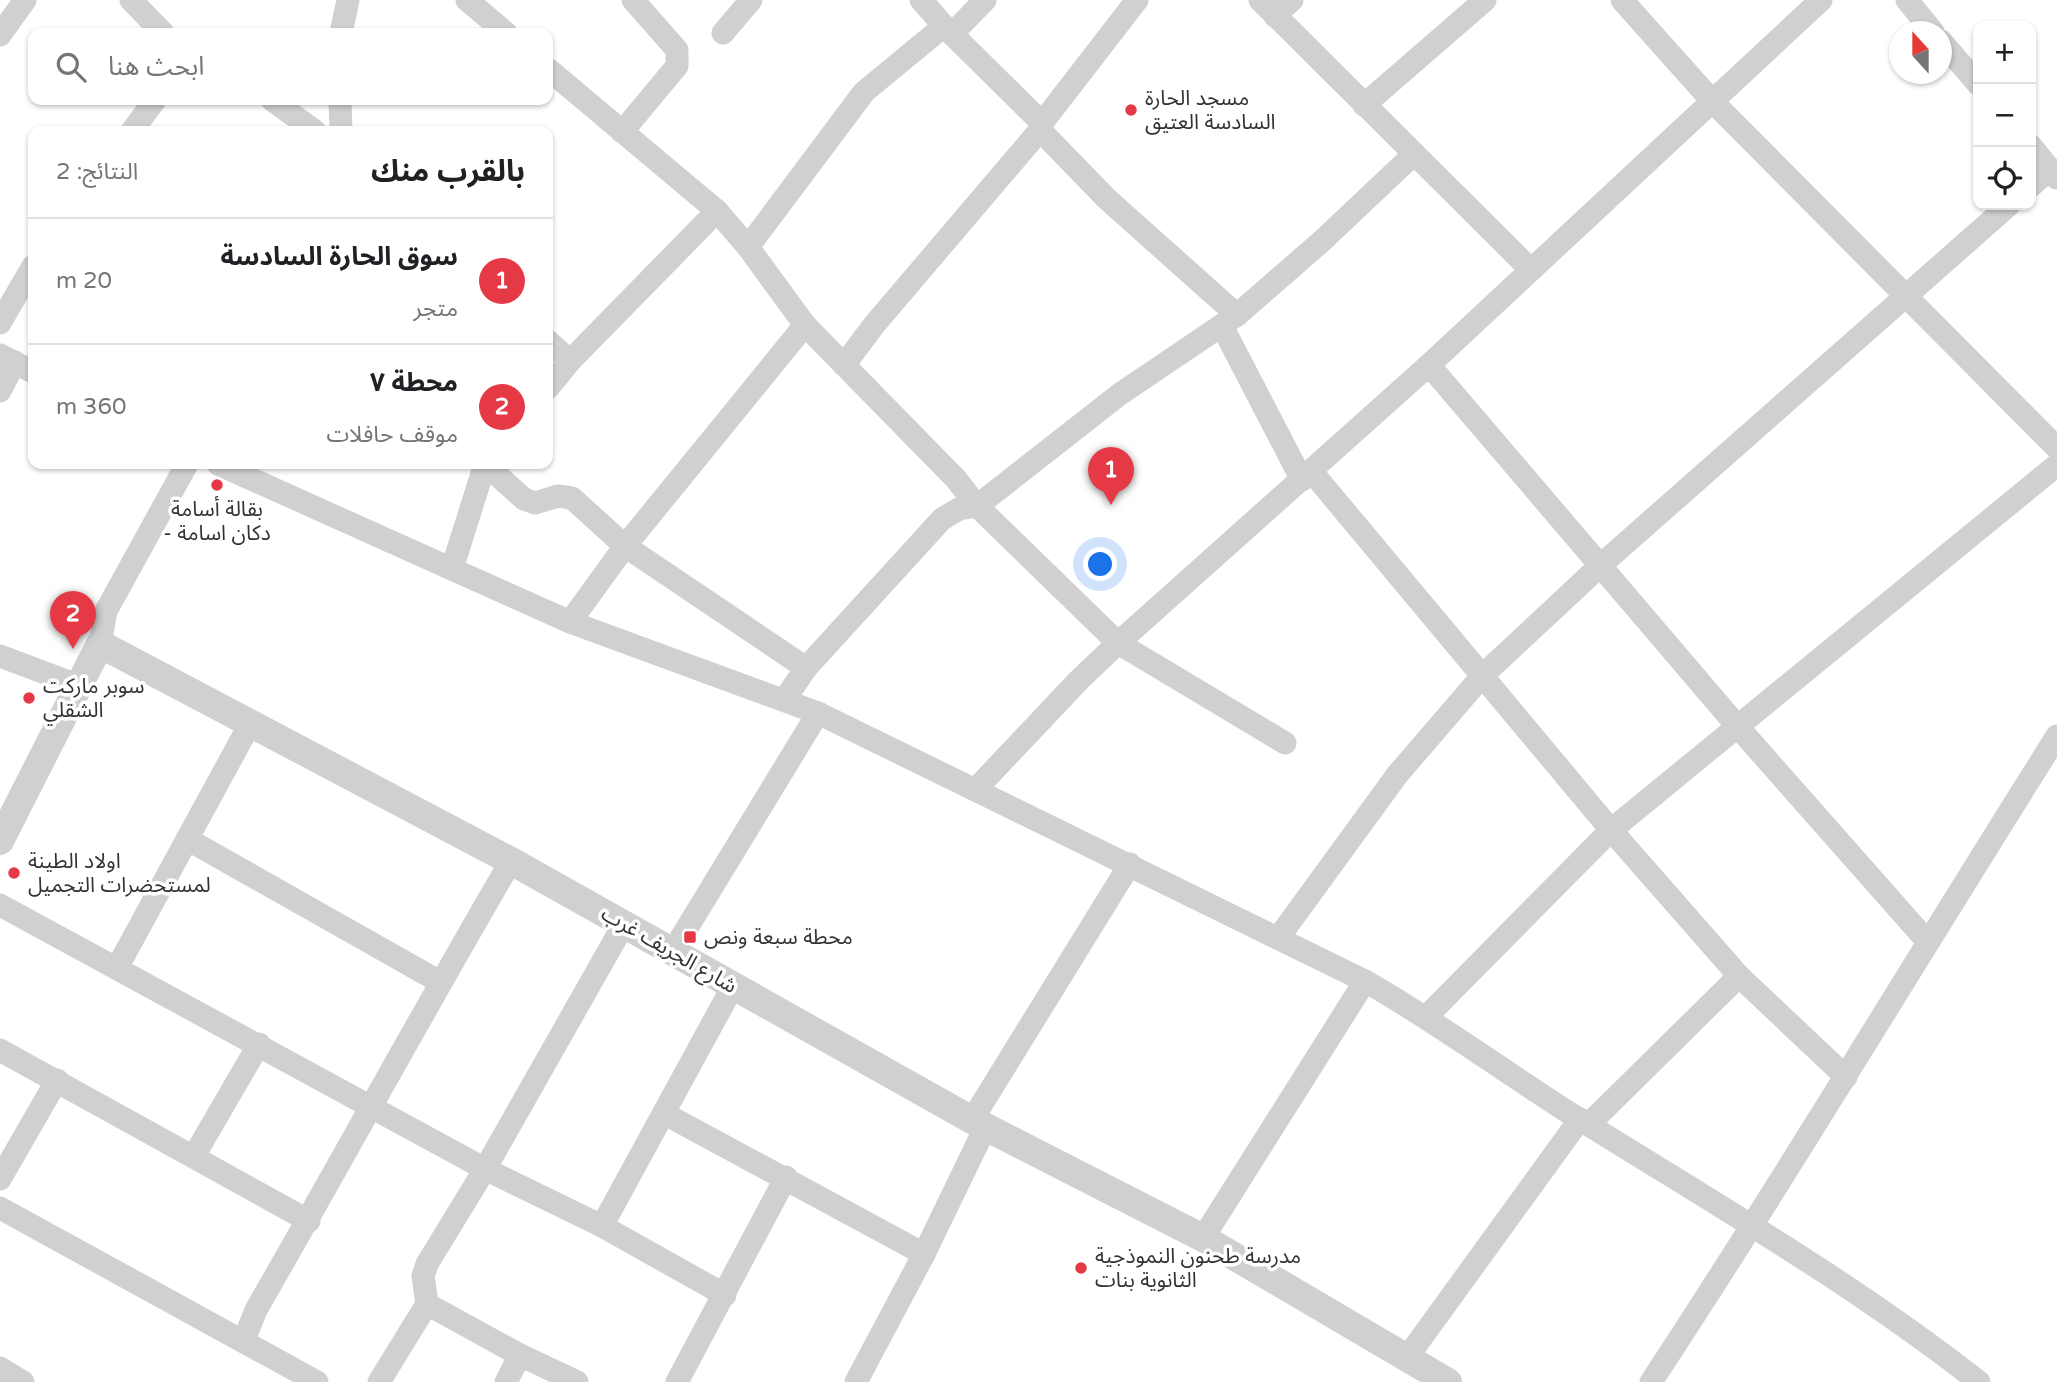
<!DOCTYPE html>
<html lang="ar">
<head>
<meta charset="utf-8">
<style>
  :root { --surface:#fff; --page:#f2f2f2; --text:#202124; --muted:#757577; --line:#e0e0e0; --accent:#e63946 }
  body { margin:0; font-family:"Varela Round","Noto Sans Arabic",sans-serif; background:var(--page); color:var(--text); direction:rtl }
  .controls { position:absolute; right:21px; top:21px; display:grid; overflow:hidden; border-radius:14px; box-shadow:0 2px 5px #0004 }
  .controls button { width:63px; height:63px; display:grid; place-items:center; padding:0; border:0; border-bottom:2px solid var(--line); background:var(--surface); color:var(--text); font:35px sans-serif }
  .compass { position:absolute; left:1889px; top:21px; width:63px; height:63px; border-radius:50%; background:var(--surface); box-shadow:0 2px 5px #0004; rotate:339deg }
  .you { position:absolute; left:1101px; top:565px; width:24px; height:24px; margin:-18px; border:5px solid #fff; border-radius:50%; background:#1a73e8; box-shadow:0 0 0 10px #1a73e833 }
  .badge { display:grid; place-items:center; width:46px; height:46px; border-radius:50%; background:var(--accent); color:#fff; font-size:23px; font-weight:700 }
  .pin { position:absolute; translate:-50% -58px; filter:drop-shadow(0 2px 4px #0008) }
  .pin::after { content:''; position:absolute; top:37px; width:24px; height:21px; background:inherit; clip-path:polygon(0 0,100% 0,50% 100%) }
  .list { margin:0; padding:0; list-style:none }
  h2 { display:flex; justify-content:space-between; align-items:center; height:91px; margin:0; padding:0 28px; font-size:30px }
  h2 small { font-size:23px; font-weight:400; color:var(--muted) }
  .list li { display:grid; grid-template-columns:46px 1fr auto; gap:21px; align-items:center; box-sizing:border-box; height:126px; padding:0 28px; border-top:2px solid var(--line) }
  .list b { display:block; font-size:26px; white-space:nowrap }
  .list p { margin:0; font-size:23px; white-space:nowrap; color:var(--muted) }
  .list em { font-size:23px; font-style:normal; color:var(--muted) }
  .icon { flex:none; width:38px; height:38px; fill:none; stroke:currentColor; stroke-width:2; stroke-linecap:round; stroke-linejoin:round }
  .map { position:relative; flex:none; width:2057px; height:1382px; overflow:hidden; direction:ltr }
  .search { position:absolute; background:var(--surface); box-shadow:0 2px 5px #0004; left:28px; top:28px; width:525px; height:77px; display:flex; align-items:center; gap:18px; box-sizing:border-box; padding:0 24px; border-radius:14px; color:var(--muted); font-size:26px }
  .panel { position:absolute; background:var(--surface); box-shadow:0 2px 5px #0004; left:28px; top:126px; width:525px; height:343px; border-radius:14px; direction:rtl }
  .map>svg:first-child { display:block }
</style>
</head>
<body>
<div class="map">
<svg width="2057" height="1382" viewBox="0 0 2057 1382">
  <rect width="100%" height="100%" fill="#fff"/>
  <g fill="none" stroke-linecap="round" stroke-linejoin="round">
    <g stroke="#d0d0d0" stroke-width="23">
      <polyline points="131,0 163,33"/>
      <polyline points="467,0 506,33"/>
      <polyline points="921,0 944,26"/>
      <polyline points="1260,0 1531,270"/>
      <polyline points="1622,0 1713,102 2057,448"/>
      <polyline points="1907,0 1933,32"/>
      <polyline points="1275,16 1292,0"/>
      <polyline points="341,33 348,0"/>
      <polyline points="723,33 751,0"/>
      <polyline points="952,34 1042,123 1040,130 1107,199 1237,315"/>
      <polyline points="0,35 25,0"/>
      <polyline points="1941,41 1978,84"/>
      <polyline points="548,69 717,211 748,247 805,325 956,479 977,506 1118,643 1285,743"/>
      <polyline points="272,100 315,131"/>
      <polyline points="340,100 341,131"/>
      <polyline points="1364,105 1485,0"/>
      <polyline points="1042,123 1137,0"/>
      <polyline points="132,131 155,100"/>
      <polyline points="622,132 677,66 677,50 633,0"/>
      <polyline points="2031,146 2057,178"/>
      <polyline points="2031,186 2050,169"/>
      <polyline points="748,247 864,92 944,26 952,34 985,0"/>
      <polyline points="0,323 33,266"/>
      <polyline points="1222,326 1302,480"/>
      <polyline points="548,341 570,361"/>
      <polyline points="0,355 33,372"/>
      <polyline points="844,365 874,325 1040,130"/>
      <polyline points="1429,365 1738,727 1927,941"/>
      <polyline points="548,388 570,361 717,211"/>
      <polyline points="0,391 15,362"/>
      <path d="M218,464L570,622L818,713L1365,981C1439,1023 1507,1074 1579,1119C1714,1203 1854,1284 1979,1382"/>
      <polyline points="1312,472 1611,830 1739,976 1846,1077"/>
      <polyline points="452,569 485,464 524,499 535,503 558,496 572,498 625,546 806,668"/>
      <polyline points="570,622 625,546 805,325"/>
      <polyline points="100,644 106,611 187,464"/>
      <polyline points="0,656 77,685"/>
      <polyline points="785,699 806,668 942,519 959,509 977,506 1120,394 1237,315 1322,241 1414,154"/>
      <polyline points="976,789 1079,680 1118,643 1429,365 1821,0"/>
      <polyline points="187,839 440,982"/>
      <polyline points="0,905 485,1169 602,1226 725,1295"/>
      <polyline points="1279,937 1397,775 1483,675 1602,564 2009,205"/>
      <polyline points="673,951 818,713"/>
      <polyline points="117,968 251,722"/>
      <polyline points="1427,1016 1611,830 2057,465"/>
      <polyline points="0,1050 309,1221"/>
      <polyline points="665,1114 924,1254"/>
      <polyline points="972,1120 1130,864"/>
      <polyline points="1589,1124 1739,976"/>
      <polyline points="194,1156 259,1044"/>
      <polyline points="0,1179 57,1080"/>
      <polyline points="0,1208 317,1382"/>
      <polyline points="602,1226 733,986"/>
      <polyline points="1203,1238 1365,981"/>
      <polyline points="427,1304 520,1355 577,1382"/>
      <path d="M244,1340L256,1310C342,1160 424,1010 511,861"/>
      <polyline points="1406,1359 1580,1119"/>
      <polyline points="0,1368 23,1382"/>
      <polyline points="379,1382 427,1304 423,1276 427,1264 485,1169 624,924"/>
      <polyline points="506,1382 520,1355"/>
      <polyline points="677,1382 786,1177"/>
      <polyline points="856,1382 924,1254 985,1128"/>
      <path d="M1651,1382C1791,1169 1921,951 2057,736"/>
    </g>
    <polyline stroke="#d0d0d0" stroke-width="28" points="0,841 100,644 511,861 972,1120 1203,1238 1448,1382"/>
  </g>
  <g fill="#e63946" stroke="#fff" stroke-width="2.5">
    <circle cx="1131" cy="110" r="7"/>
    <circle cx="217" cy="485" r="7"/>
    <circle cx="29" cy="698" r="7"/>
    <circle cx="14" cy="873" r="7"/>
    <rect x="683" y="930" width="14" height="14" rx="3.5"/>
    <circle cx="1081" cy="1268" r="7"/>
  </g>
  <g text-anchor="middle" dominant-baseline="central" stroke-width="7" stroke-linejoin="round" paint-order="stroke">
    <g font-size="21" fill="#333" stroke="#fff" text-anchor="start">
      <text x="1145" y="98">مسجد الحارة<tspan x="1145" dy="24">السادسة العتيق</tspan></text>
      <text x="217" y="509" text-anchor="middle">بقالة أسامة<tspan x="217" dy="24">- دكان اسامة</tspan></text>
      <text x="43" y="686">سوبر ماركت<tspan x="43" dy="24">الشقلي</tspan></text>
      <text x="28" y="861">اولاد الطينة<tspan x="28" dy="24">لمستحضرات التجميل</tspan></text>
      <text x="704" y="937">محطة سبعة ونص</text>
      <text x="1095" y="1256">مدرسة طحنون النموذجية<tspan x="1095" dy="24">الثانوية بنات</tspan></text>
    </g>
    <g font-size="21" fill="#333" stroke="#fff">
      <text transform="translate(669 950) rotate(30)">شارع الجريف غرب</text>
    </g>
  </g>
</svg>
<div class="controls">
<button>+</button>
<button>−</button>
<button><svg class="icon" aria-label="locate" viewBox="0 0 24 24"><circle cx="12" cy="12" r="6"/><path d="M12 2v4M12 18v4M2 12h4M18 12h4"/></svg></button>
</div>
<svg class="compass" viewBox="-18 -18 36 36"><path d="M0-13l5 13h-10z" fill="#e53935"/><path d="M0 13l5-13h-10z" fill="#757577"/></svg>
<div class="you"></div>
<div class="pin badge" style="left:1111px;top:505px">1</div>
<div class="pin badge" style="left:73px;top:649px">2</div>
<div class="search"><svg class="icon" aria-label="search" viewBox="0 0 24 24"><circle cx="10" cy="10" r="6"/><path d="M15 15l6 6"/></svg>ابحث هنا</div>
<section class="panel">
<h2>بالقرب منك<small>النتائج: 2</small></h2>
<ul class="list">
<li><span class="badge">1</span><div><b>سوق الحارة السادسة</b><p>متجر</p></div><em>20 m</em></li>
<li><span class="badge">2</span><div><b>محطة ٧</b><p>موقف حافلات</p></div><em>360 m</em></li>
</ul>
</section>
</div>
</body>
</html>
